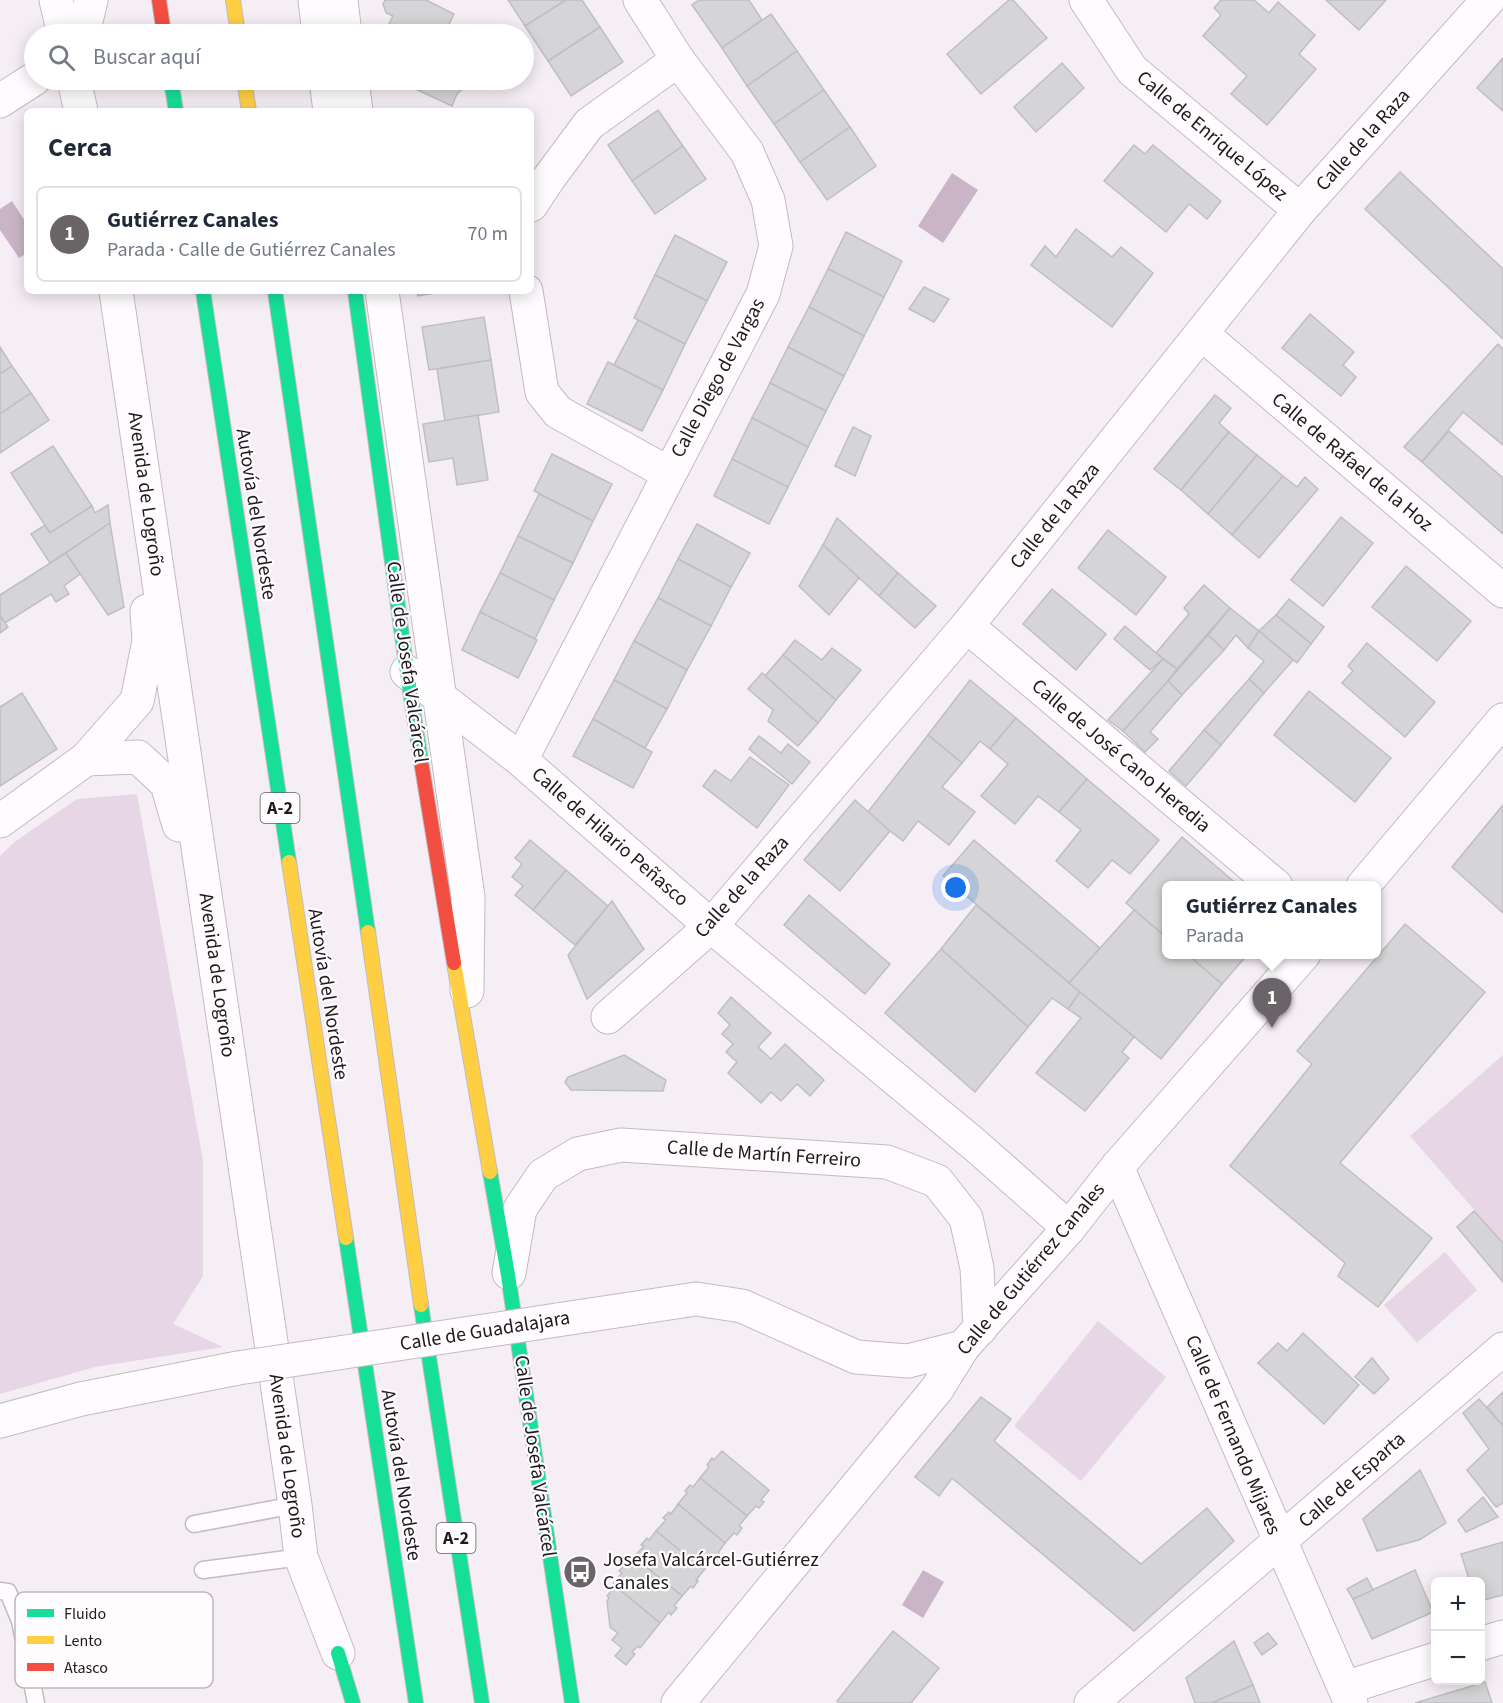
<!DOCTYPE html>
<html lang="es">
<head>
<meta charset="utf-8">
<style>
  :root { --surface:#fff; --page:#f2f2f3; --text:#1f2937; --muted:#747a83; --line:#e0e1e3; --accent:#6a6469 }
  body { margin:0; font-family:"Source Sans 3",sans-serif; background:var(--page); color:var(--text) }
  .controls { position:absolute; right:18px; bottom:18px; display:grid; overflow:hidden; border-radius:9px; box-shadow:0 3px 15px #0003 }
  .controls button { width:54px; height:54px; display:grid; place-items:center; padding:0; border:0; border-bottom:2px solid var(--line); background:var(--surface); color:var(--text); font:30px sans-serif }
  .you { position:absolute; left:956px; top:888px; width:21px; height:21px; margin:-15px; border:4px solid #fff; border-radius:50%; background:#1a73e8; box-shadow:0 0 0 9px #1a73e833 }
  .badge { display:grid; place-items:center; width:39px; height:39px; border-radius:50%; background:var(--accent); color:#fff; font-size:20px; font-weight:700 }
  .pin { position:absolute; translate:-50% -50px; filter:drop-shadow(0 2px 3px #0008) }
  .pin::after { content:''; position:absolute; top:32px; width:21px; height:18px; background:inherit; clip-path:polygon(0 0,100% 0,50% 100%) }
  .popup { position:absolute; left:1162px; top:881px; width:219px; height:78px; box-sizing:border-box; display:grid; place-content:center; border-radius:9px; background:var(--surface); filter:drop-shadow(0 2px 4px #0005); font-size:20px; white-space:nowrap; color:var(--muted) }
  .popup b { font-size:22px; color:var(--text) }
  .popup::after { content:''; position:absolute; left:50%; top:100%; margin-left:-12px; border:12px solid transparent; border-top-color:var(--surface) }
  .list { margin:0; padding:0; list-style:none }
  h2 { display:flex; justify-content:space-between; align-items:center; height:78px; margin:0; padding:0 24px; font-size:26px }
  h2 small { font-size:20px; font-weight:400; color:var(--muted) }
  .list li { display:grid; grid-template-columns:39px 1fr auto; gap:18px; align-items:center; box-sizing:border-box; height:96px; margin:0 12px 12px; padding:0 12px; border:2px solid var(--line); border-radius:9px }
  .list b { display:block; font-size:22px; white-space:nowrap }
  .list p { margin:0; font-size:20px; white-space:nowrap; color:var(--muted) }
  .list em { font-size:20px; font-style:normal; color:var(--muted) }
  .icon { flex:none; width:33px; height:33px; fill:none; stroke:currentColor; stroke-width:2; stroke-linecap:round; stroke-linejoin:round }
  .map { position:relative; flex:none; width:1503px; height:1703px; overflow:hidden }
  .search { position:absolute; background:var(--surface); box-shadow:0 3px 15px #0003; left:24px; top:24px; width:510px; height:66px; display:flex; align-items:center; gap:15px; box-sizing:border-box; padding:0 21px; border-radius:33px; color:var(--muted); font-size:22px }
  .panel { position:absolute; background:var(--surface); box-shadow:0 3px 15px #0003; left:24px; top:108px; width:510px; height:186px; border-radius:9px }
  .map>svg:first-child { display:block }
</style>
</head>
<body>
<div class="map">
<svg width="1503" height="1703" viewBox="0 0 1503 1703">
  <rect width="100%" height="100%" fill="#f6eef5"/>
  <g fill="#e7d6e5">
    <polygon points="137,794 203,1161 203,1276 173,1324 223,1347 95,1367 0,1394 0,856 16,841 77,799"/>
    <polygon points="1503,1055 1503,1243 1410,1136"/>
    <polygon points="1445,1252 1477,1290 1417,1343 1384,1305"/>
    <polygon points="1098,1321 1166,1377 1081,1481 1014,1426"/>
  </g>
  <g fill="#c9b5c7">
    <polygon points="952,173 978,190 943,243 918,226"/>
    <polygon points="12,201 27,224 27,253 19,258 0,230 0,209"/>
    <polygon points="923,1570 944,1582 923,1618 902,1605"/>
  </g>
  <g fill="#d5d5d7" stroke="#bfbfc1" stroke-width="1.5">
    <polygon points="385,0 426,0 454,14 445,32 439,30 437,34 400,34 387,28 393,16 386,13 383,4"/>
    <polygon points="508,0 566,0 525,26"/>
    <polygon points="566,0 582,0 600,27 548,61 525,26"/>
    <polygon points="699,0 749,0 762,20 722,48 692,5"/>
    <polygon points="1009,0 1013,0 1047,38 981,94 947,54"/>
    <polygon points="1221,0 1254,0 1269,13 1278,2 1315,35 1299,54 1316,69 1267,125 1231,94 1247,76 1203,36 1221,15 1214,8"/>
    <polygon points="1326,0 1386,0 1359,30"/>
    <polygon points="771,14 797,51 747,86 722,48"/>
    <polygon points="600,27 623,62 571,96 548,61"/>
    <polygon points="797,51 824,90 774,124 747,86"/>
    <polygon points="1503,58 1503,111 1477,88"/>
    <polygon points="1062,63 1084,88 1036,132 1014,107"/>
    <polygon points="396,80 472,80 457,94 452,106"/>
    <polygon points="824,90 850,127 800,162 774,124"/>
    <polygon points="658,110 683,146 632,181 608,145"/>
    <polygon points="850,127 876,166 827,200 800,162"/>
    <polygon points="1134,145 1145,154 1153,145 1221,201 1207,219 1189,204 1166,232 1104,181"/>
    <polygon points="683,146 706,179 655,214 632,181"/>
    <polygon points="1400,172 1503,269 1503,339 1365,209"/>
    <polygon points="1076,229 1112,257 1121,247 1153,273 1112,327 1031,265 1045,246 1056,257"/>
    <polygon points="846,232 902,261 884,297 828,269"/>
    <polygon points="675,235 727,262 707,301 655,275"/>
    <polygon points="828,269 884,297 864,336 809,307"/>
    <polygon points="655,275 707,301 685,344 634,318"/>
    <polygon points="924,287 949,299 934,322 909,309"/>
    <polygon points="417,291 446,291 418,296"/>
    <polygon points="809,307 864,336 844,376 788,347"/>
    <polygon points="1310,314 1354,352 1343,365 1356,377 1341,396 1282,348"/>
    <polygon points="484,317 491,360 429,370 422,327"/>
    <polygon points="638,320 685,344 663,390 614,365"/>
    <polygon points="1498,344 1503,349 1503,445 1463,412 1422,462 1404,447"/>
    <polygon points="0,347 12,366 0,374"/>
    <polygon points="788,347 844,376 826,411 770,383"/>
    <polygon points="491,360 499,412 445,421 437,369"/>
    <polygon points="608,362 663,390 642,431 587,404"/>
    <polygon points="12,366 31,393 0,414 0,374"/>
    <polygon points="770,383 826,411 808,447 752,418"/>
    <polygon points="31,393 49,420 0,453 0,414"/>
    <polygon points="1215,395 1231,408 1219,423 1229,432 1181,490 1154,469"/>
    <polygon points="478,415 488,480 457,485 453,458 429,462 423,424"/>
    <polygon points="752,418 808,447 788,487 732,459"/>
    <polygon points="853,427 871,436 855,476 835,466"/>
    <polygon points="1449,431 1503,478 1503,534 1422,462"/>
    <polygon points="1229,432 1257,455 1208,514 1181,490"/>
    <polygon points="53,446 92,506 50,533 11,473"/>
    <polygon points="552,454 612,484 593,521 534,491"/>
    <polygon points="1257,455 1283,476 1232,535 1208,514"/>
    <polygon points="732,459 788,487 769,524 714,496"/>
    <polygon points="1283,476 1297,487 1305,477 1318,489 1259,558 1232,535"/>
    <polygon points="539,494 593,521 573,563 518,536"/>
    <polygon points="108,505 110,523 50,563 31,534 45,525 50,533 92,506 95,513"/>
    <polygon points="1341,517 1373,543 1323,606 1291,580"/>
    <polygon points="837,518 898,573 879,596 823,545"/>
    <polygon points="110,523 124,607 108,615 66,553"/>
    <polygon points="697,524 750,553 731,587 678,559"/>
    <polygon points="1108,530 1166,577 1136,615 1078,568"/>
    <polygon points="518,536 573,563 554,600 500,573"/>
    <polygon points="823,545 859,578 829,615 799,586"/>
    <polygon points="66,553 80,574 64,586 69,594 56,602 51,594 5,623 0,616 0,595"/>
    <polygon points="678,559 731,587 711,626 658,598"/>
    <polygon points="1406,566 1471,621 1437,661 1372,607"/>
    <polygon points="500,573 554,600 535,639 480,612"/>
    <polygon points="898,573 936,606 915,628 879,596"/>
    <polygon points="1204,585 1230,608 1177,669 1156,653 1189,614 1184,608"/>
    <polygon points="1052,589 1106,634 1076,670 1023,624"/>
    <polygon points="658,598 711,626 687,670 634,641"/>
    <polygon points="1289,599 1324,627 1311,644 1276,615"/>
    <polygon points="1230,608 1259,631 1248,648 1236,635 1224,650 1208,635"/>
    <polygon points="480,612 537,640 518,678 462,650"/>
    <polygon points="1276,615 1311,644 1297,663 1259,631"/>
    <polygon points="0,616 8,627 0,633"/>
    <polygon points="1125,626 1163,659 1150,670 1114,639"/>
    <polygon points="1259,631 1293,660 1264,693 1249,679 1264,661 1248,648"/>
    <polygon points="1208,635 1224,650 1182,695 1168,681"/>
    <polygon points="795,640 822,660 832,648 861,670 836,700 783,655"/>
    <polygon points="634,641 687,670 667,709 614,680"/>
    <polygon points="1367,643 1435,702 1405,737 1342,683 1353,671 1348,666"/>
    <polygon points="783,655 836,700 818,723 765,676"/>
    <polygon points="1163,659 1177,669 1168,681 1123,731 1108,720"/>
    <polygon points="762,673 818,723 798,746 768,721 773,710 748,689"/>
    <polygon points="1249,679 1264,693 1221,745 1204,730"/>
    <polygon points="614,680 667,709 645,748 593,719"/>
    <polygon points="970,680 1016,718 990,749 980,741 962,763 928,735"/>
    <polygon points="1168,681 1182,695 1150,732 1158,739 1145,752 1123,731"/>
    <polygon points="1309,691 1391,758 1355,802 1274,735"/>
    <polygon points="22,693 57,749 0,786 0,707"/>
    <polygon points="1016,718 1087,779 1059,812 1038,796 1015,824 981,796 1008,764 990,749"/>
    <polygon points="593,719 652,752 633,788 573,756"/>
    <polygon points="1204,730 1221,745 1186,786 1169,771"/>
    <polygon points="928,735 962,763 942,787 975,812 949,845 918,821 903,841 867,813"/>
    <polygon points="759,736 781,753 788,744 810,762 792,784 749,749"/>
    <polygon points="750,757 789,785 757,828 703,786 715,770 731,781"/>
    <polygon points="1087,779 1159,840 1130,874 1112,860 1088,888 1056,861 1081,830 1059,812"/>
    <polygon points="855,800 890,831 840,891 804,860"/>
    <polygon points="1503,805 1503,913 1452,867"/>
    <polygon points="1182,837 1239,886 1167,886 1167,938 1126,903"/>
    <polygon points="530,840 566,870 533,910 515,895 523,886 512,877 522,864 515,858"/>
    <polygon points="974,840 1100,948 1069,983 943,876"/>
    <polygon points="566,870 608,906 575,945 533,910"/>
    <polygon points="809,895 890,964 865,994 784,925"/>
    <polygon points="612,901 644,949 587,999 568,955"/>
    <polygon points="976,905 1080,992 1068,1009 1052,998 1028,1027 941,949"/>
    <polygon points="1134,910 1167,938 1167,954 1187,954 1222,984 1161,1059 1069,983"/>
    <polygon points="1405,924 1485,992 1340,1163 1432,1238 1378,1307 1338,1276 1345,1263 1230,1166 1312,1064 1297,1051"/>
    <polygon points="941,949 1028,1027 975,1092 885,1013"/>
    <polygon points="1187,954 1248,954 1222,984"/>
    <polygon points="1080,992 1134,1037 1122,1052 1129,1058 1085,1111 1036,1073 1081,1018 1068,1009"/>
    <polygon points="731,997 771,1033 758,1047 771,1059 785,1044 824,1080 810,1096 797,1084 781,1101 771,1092 761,1103 728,1073 737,1062 726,1052 733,1044 722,1034 730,1025 718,1013"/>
    <polygon points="624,1055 666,1080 663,1091 571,1090 565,1082 568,1077"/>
    <polygon points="1474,1211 1503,1243 1503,1282 1457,1227"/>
    <polygon points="1303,1333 1359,1385 1324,1424 1258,1363 1278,1343 1287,1351"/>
    <polygon points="1372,1358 1389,1379 1374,1394 1355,1377"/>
    <polygon points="1503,1392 1503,1426 1487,1407"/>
    <polygon points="981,1397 1011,1419 994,1441 1141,1564 1207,1508 1234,1541 1134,1631 952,1478 939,1496 915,1477"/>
    <polygon points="1479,1399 1503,1426 1503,1503 1496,1507 1467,1470 1489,1449 1463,1413"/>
    <polygon points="722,1451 769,1490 761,1500 764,1502 759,1508 756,1506 747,1516 700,1478 709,1467 707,1465 712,1458 714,1460"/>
    <polygon points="1420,1470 1446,1523 1419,1540 1377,1551 1363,1519"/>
    <polygon points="700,1478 747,1516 739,1526 742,1528 737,1535 734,1533 725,1543 678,1504 687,1493 685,1491 690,1485 693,1487"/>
    <polygon points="1483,1497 1498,1517 1466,1532 1458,1520"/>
    <polygon points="678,1504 725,1543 718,1553 720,1555 715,1562 713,1559 704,1570 656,1531 666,1520 663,1518 669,1512 671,1514"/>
    <polygon points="656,1531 704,1570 696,1580 698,1581 693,1588 691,1586 682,1596 634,1557 644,1546 641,1545 647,1538 649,1540"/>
    <polygon points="1503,1542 1503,1595 1480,1601 1480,1582 1470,1582 1461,1554"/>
    <polygon points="634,1557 682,1596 674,1606 677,1608 671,1615 669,1612 660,1623 613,1584 622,1573 619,1571 625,1565 628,1566"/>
    <polygon points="1415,1570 1433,1612 1372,1639 1353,1599"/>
    <polygon points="1367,1578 1373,1590 1353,1599 1347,1589"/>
    <polygon points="615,1586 660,1623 640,1648 638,1646 632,1652 635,1654 626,1665 615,1656 622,1648 612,1640 618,1633 610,1627 607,1601 609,1598 607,1596"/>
    <polygon points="893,1631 939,1668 911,1703 840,1703 837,1701"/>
    <polygon points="1268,1633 1277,1644 1262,1655 1254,1643"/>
    <polygon points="1234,1641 1253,1685 1212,1703 1195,1703 1186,1678"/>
    <polygon points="1485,1682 1492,1703 1415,1703"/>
    <polygon points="1253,1685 1260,1703 1212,1703"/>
  </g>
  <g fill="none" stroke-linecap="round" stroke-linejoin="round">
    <g stroke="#c2bbc1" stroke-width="19">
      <g id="lane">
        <polyline points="194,1524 295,1505"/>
        <polyline points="203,1570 301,1557"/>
        <polyline points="0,1591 8,1592 20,1621 36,1703"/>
      </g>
    </g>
    <g stroke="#c2bbc1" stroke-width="35">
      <g id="street">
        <polyline points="56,0 64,34"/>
        <polyline points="315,0 319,34"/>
        <polyline points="341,0 345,34"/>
        <polyline points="1086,0 1132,70 1300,210"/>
        <polyline points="83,34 91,0"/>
        <polyline points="74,80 81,111"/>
        <polyline points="326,80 330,111"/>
        <polyline points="352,80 356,111"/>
        <polyline points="0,101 34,79"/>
        <polyline points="531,205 549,178 589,124 678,60"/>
        <polyline points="116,291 295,1505 301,1557 338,1653"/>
        <polyline points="382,291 468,897 467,991"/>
        <polyline points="526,291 542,392 558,412 668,473"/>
        <polyline points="1202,334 1503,591"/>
        <polyline points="967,626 1276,886"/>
        <polyline points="407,672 521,760 711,926 975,1145 1069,1228"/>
        <polyline points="86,759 138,757 167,784 179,825"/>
        <polyline points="521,760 763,294 776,246 768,200 747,152 678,60 640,0"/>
        <polyline points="0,821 86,759 137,701 149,641 147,611"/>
        <polyline points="1363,886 1503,720"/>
        <polyline points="608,1017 711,926 967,626 1300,210 1488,0"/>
        <polyline points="1117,1167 1351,1703"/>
        <polyline points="509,1273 520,1209 543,1175 578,1154 621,1145 887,1162 937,1181 966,1218 977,1268 980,1329"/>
        <polyline points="557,1320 696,1299 742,1306 856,1357 908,1361 963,1347"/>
        <polyline points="0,1421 81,1399 238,1368"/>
        <polyline points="1480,1644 1503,1637"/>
        <polyline points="1345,1688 1436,1659"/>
        <polyline points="678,1703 937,1389 963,1347 1069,1228 1117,1167 1304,954"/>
        <polyline points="1091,1703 1503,1349"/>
      </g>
    </g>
    <g stroke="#c2bbc1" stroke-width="16">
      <g id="fast">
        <polyline points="171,80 176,111"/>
        <polyline points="203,291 289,862"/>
        <polyline points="275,291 368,932"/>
        <polyline points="355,291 407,672 422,767"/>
        <polyline points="490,1172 508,1275 572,1703"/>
        <polyline points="346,1238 416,1703"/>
        <polyline points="421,1305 482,1703"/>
        <polyline points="338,1653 353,1703"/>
      </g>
    </g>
    <g stroke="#c2bbc1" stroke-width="16">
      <g id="slow">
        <polyline points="233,0 238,34"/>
        <polyline points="244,80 249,111"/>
        <polyline points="289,862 346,1238"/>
        <polyline points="368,932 421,1305"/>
        <polyline points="454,963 490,1172"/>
      </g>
    </g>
    <g stroke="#c2bbc1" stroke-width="16">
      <g id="jam">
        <polyline points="159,0 164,34"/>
        <polyline points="422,767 454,963"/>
      </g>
    </g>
    <use href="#lane" stroke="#fefcfe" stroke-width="16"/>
    <use href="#street" stroke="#fefcfe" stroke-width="33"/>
    <use href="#fast" stroke="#16e098" stroke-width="14"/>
    <use href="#slow" stroke="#ffcf43" stroke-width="14"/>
    <use href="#jam" stroke="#f24e42" stroke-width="14"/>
    <g stroke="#c2bbc1" stroke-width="35" stroke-linecap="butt">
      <polyline id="street-bridge" points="238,1368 557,1320"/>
    </g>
    <use href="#street-bridge" stroke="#fefcfe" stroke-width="33"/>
  </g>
  <defs>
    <g id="bus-disc" transform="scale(1.725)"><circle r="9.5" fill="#6a6469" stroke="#fffcfe"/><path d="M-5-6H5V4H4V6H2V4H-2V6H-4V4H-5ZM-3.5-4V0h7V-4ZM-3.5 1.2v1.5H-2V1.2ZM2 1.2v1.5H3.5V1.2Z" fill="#fff"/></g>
  </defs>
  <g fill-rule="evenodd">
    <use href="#bus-disc" x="580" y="1572"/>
  </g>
  <g text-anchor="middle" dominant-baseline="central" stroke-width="4.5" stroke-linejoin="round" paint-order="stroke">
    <g fill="#fffcfe" stroke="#625d61" stroke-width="1.5">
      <rect x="260.5" y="793" width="39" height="30" rx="4.5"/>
      <rect x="436.5" y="1523" width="39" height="30" rx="4.5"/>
    </g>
    <g font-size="18" font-weight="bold" fill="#1e191e">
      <text x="280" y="808">A-2</text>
      <text x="456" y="1538">A-2</text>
    </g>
    <g font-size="20" fill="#1e191e" stroke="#fffcfe">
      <text transform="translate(1212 136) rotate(40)">Calle de Enrique López</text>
      <text transform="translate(1363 140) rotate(-48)">Calle de la Raza</text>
      <text transform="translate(718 378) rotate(-62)">Calle Diego de Vargas</text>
      <text transform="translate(1352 462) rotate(40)">Calle de Rafael de la Hoz</text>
      <text transform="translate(146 494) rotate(82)">Avenida de Logroño</text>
      <text transform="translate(256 514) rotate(81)">Autovía del Nordeste</text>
      <text transform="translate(1055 516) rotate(-51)">Calle de la Raza</text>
      <text transform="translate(407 662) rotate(82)">Calle de Josefa Valcárcel</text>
      <text transform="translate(1121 756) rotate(40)">Calle de José Cano Heredia</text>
      <text transform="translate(610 837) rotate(41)">Calle de Hilario Peñasco</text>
      <text transform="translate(742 887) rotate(-48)">Calle de la Raza</text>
      <text transform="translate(217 975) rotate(82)">Avenida de Logroño</text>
      <text transform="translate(328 994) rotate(81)">Autovía del Nordeste</text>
      <text transform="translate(764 1154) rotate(4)">Calle de Martín Ferreiro</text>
      <text transform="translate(1031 1269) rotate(-50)">Calle de Gutiérrez Canales</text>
      <text transform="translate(485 1331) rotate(-9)">Calle de Guadalajara</text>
      <text transform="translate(1233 1435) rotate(67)">Calle de Fernando Mijares</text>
      <text transform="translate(287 1456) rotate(82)">Avenida de Logroño</text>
      <text transform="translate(535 1456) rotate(82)">Calle de Josefa Valcárcel</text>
      <text transform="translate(401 1475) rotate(81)">Autovía del Nordeste</text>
      <text transform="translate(1352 1480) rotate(-41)">Calle de Esparta</text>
    </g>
    <g font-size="20" fill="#1e191e" stroke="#fffcfe" text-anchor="start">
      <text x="603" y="1560">Josefa Valcárcel-Gutiérrez<tspan x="603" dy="23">Canales</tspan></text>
    </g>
  </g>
  <rect x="15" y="1592" width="198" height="96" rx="9" fill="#fffcfe" stroke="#bcb8bb" stroke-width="1.5"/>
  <rect x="27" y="1609" width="27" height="8" fill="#16e098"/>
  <rect x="27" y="1636" width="27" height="8" fill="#ffcf43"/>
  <rect x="27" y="1663" width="27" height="8" fill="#f24e42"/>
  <g font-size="16" fill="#1e191e">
    <text x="64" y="1619">Fluido</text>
    <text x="64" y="1646">Lento</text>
    <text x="64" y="1673">Atasco</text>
  </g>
</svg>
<div class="controls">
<button>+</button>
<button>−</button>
</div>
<div class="you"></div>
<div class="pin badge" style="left:1272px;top:1028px">1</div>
<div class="popup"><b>Gutiérrez Canales</b>Parada</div>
<div class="search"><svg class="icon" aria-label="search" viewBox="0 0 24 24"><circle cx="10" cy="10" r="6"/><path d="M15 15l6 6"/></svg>Buscar aquí</div>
<section class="panel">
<h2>Cerca<small></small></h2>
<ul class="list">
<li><span class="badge">1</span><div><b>Gutiérrez Canales</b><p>Parada · Calle de Gutiérrez Canales</p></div><em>70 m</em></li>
</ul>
</section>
</div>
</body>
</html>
